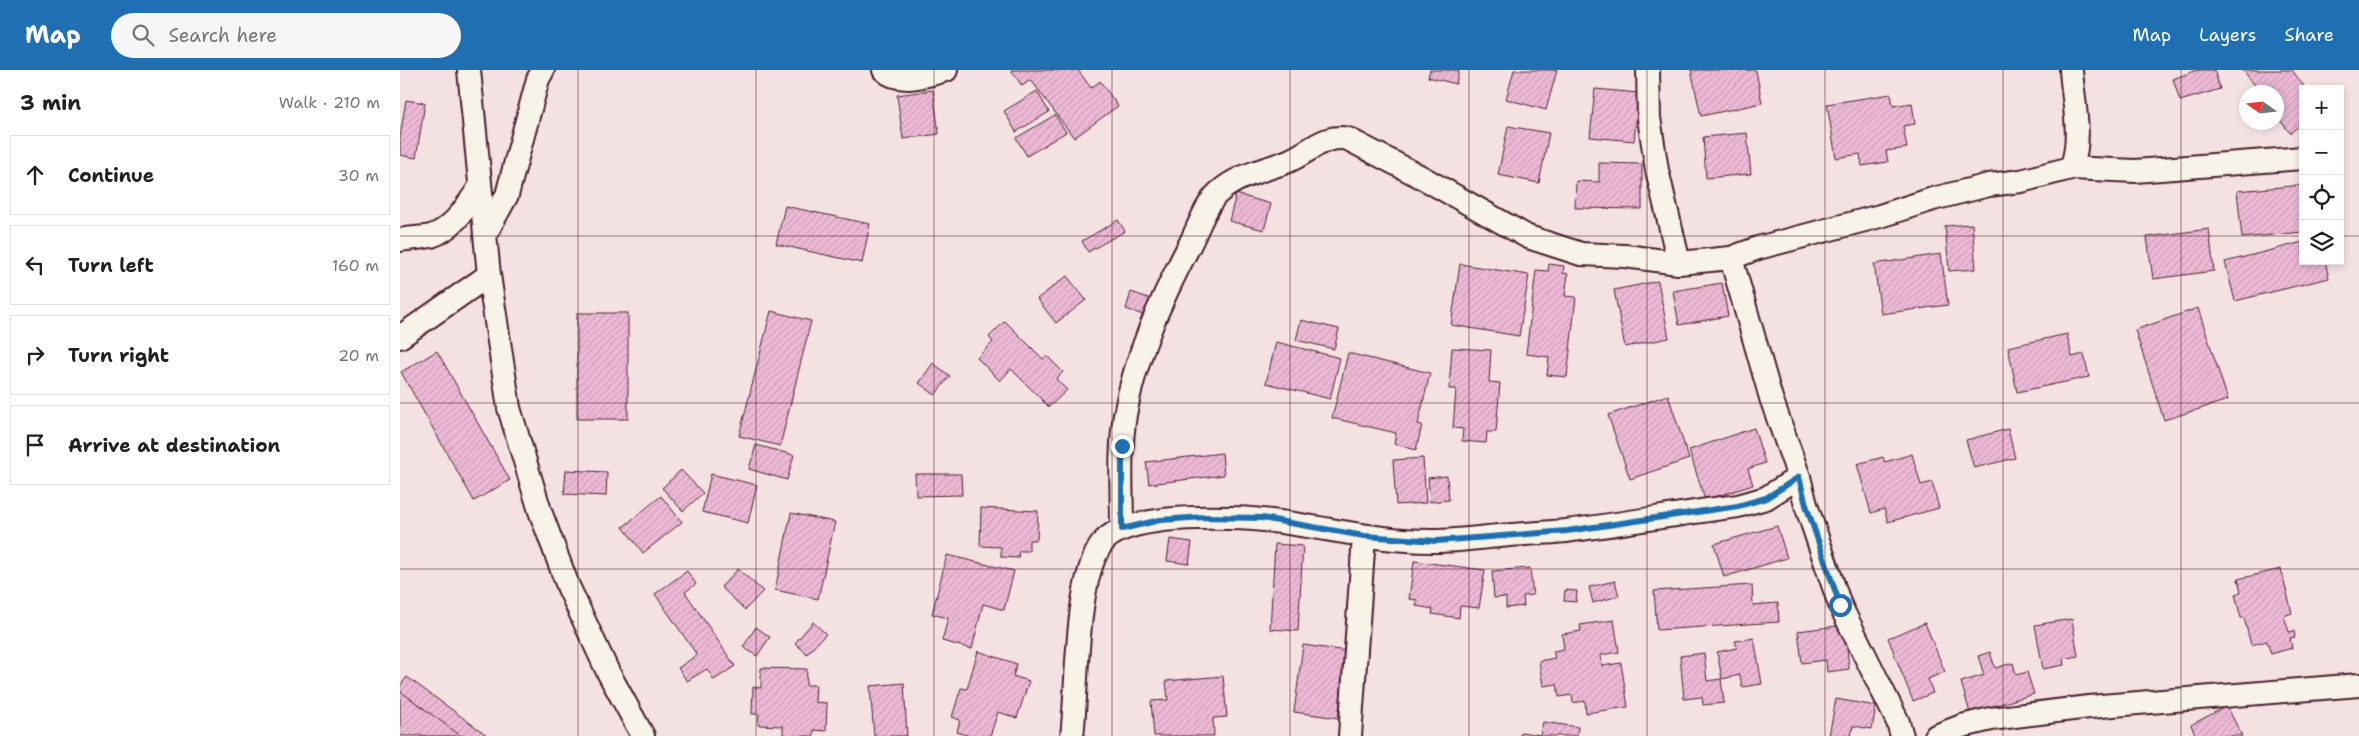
<!DOCTYPE html>
<html lang="en">
<head>
<meta charset="utf-8">
<style>
  :root { --surface:#fff; --page:#f6f6f6; --text:#202124; --muted:#757577; --line:#e0e0e0; --accent:#1f6fb2 }
  body { margin:0; font-family:"Shantell Sans",sans-serif; background:var(--page); color:var(--text) }
  .controls { position:absolute; right:15px; top:15px; display:grid; overflow:hidden; border-radius:0px; box-shadow:0 2px 8px #0003 }
  .controls button { width:45px; height:45px; display:grid; place-items:center; padding:0; border:0; border-bottom:1px solid var(--line); background:var(--surface); color:var(--text); font:25px sans-serif }
  .compass { position:absolute; left:1839px; top:15px; width:45px; height:45px; border-radius:50%; background:var(--surface); box-shadow:0 2px 8px #0003; rotate:284deg }
  .stop { position:absolute; width:15px; height:15px; margin:-11px; border:4px solid #1f6fb2; border-radius:50%; background:#fff }
  .stop.end { background:#1f6fb2; border-color:#fff; box-shadow:0 1px 5px #0008 }
  .list { margin:0; padding:0; list-style:none }
  h2 { display:flex; justify-content:space-between; align-items:center; height:65px; margin:0; padding:0 20px; font-size:21px }
  h2 small { font-size:16px; font-weight:400; color:var(--muted) }
  .list li { display:grid; grid-template-columns:32px 1fr auto; gap:15px; align-items:center; box-sizing:border-box; height:80px; margin:0 10px 10px; padding:0 10px; border:1px solid var(--line); border-radius:0px }
  .list b { display:block; font-size:19px; white-space:nowrap }
  .list em { font-size:16px; font-style:normal; color:var(--muted) }
  .icon { flex:none; width:28px; height:28px; fill:none; stroke:currentColor; stroke-width:2; stroke-linecap:round; stroke-linejoin:round }
  .map { position:relative; flex:none; width:1959px; height:666px; overflow:hidden }
  header { display:flex; align-items:center; gap:30px; box-sizing:border-box; height:70px; padding:0 25px; background:var(--accent); color:#fff }
  header strong { font-size:24px }
  nav { display:flex; gap:28px; margin-inline-start:auto; font-size:18px }
  .search { width:350px; height:45px; background:var(--page); display:flex; align-items:center; gap:12px; box-sizing:border-box; padding:0 18px; border-radius:28px; color:var(--muted); font-size:19px }
  main { display:flex }
  aside { flex:1; background:var(--surface) }
  .map>svg:first-child { display:block }
</style>
</head>
<body>
<header>
<strong>Map</strong>
<div class="search"><svg class="icon" aria-label="search" viewBox="0 0 24 24"><circle cx="10" cy="10" r="6"/><path d="M15 15l6 6"/></svg>Search here</div>
<nav><a>Map</a><a>Layers</a><a>Share</a></nav>
</header>
<main>
<aside>
<h2>3 min<small>Walk · 210 m</small></h2>
<ul class="list">
<li><svg class="icon" aria-label="ahead" viewBox="0 0 24 24"><path d="M12 20V5M6 11l6-6 6 6"/></svg><div><b>Continue</b></div><em>30 m</em></li>
<li><svg class="icon" aria-label="left" viewBox="0 0 24 24"><path d="M17 20v-9H6M10 6l-5 5 5 5"/></svg><div><b>Turn left</b></div><em>160 m</em></li>
<li><svg class="icon" aria-label="right" viewBox="0 0 24 24"><path d="M7 20v-9h11M14 6l5 5-5 5"/></svg><div><b>Turn right</b></div><em>20 m</em></li>
<li><svg class="icon" aria-label="arrive" viewBox="0 0 24 24"><path d="M6 21V4h12l-3 4 3 4H6"/></svg><div><b>Arrive at destination</b></div></li>
</ul>
</aside>
<div class="map">
<svg width="1959" height="666" viewBox="0 0 1959 666">
  <defs>
    <pattern id="building-hatch" width="6" height="6" patternUnits="userSpaceOnUse" patternTransform="scale(1.25)"><rect width="6" height="6" fill="#edb9d6"/><path d="M-1 1l2-2M0 6l6-6M5 7l2-2" fill="none" stroke="#cd9fb8"/></pattern>
  </defs>
  <rect width="100%" height="100%" fill="#f4e2e3"/>
  <filter id="ink" filterUnits="userSpaceOnUse"><feTurbulence type="fractalNoise" baseFrequency=".02" numOctaves="2"/><feDisplacementMap in="SourceGraphic" scale="10" xChannelSelector="R" yChannelSelector="G"/><feConvolveMatrix kernelMatrix="1 2 1 2 8 2 1 2 1" color-interpolation-filters="sRGB"/></filter>
  <g filter="url(#ink)">
    <g fill="url(#building-hatch)" stroke="#4a1f2b">
      <polygon points="611,0 678,0 691,18 700,11 718,36 674,68 631,10 622,16"/>
      <polygon points="1030,0 1059,0 1056,14 1028,7"/>
      <polygon points="1114,0 1157,0 1146,40 1106,29"/>
      <polygon points="1291,0 1356,0 1362,33 1301,46"/>
      <polygon points="1797,0 1814,0 1820,19 1780,31 1773,9"/>
      <polygon points="1843,0 1892,0 1906,19 1903,19 1903,53 1890,63 1876,45 1876,22 1860,22"/>
      <polygon points="1195,19 1239,23 1234,71 1190,67"/>
      <polygon points="533,20 539,64 503,69 497,25"/>
      <polygon points="637,21 649,42 616,62 604,41"/>
      <polygon points="1491,24 1493,36 1512,33 1515,54 1503,56 1507,78 1486,81 1488,92 1462,96 1460,84 1436,88 1427,34"/>
      <polygon points="6,30 25,33 16,88 0,85 0,67"/>
      <polygon points="655,45 666,62 627,86 616,68"/>
      <polygon points="1108,56 1149,63 1139,113 1098,105"/>
      <polygon points="1347,63 1351,104 1306,108 1303,67"/>
      <polygon points="1199,93 1242,94 1242,139 1175,138 1176,111 1199,112"/>
      <polygon points="1903,115 1903,162 1842,168 1837,121"/>
      <polygon points="836,124 871,134 864,160 829,151"/>
      <polygon points="385,136 470,154 462,193 376,174"/>
      <polygon points="718,150 725,161 688,182 682,171"/>
      <polygon points="1572,154 1576,199 1549,201 1545,156"/>
      <polygon points="1809,159 1814,201 1753,209 1747,167"/>
      <polygon points="1903,172 1903,191 1925,191 1929,208 1835,231 1825,192"/>
      <polygon points="1541,184 1548,235 1481,244 1474,194"/>
      <polygon points="1060,194 1129,205 1119,266 1051,255"/>
      <polygon points="1149,194 1164,196 1163,203 1168,204 1165,226 1176,227 1167,307 1147,305 1149,287 1126,284 1136,200 1148,201"/>
      <polygon points="667,206 686,230 656,253 637,229"/>
      <polygon points="1258,211 1269,268 1225,277 1214,220"/>
      <polygon points="1322,213 1328,246 1279,255 1273,221"/>
      <polygon points="731,222 754,230 749,247 726,239"/>
      <polygon points="1798,238 1828,330 1764,350 1735,260"/>
      <polygon points="371,241 411,251 380,376 339,366"/>
      <rect x="177" y="243" width="51" height="106"/>
      <polygon points="901,250 939,259 934,279 896,270"/>
      <polygon points="605,251 643,289 647,286 663,302 656,309 667,320 649,337 611,299 600,311 577,288 593,272 589,267"/>
      <polygon points="1667,264 1672,287 1684,284 1689,307 1617,322 1608,277"/>
      <polygon points="876,272 940,288 930,329 866,313"/>
      <polygon points="1052,278 1091,280 1089,312 1100,313 1096,362 1087,362 1086,373 1062,371 1063,359 1053,358 1056,319 1049,319"/>
      <polygon points="37,281 110,410 74,431 1,302"/>
      <polygon points="948,283 1030,303 1018,354 1022,355 1016,380 994,374 996,363 932,348"/>
      <polygon points="533,293 550,306 535,325 519,313"/>
      <polygon points="1268,325 1289,389 1230,409 1208,345"/>
      <polygon points="1354,358 1365,393 1348,399 1353,415 1305,430 1289,380"/>
      <polygon points="1608,359 1615,388 1574,398 1566,370"/>
      <polygon points="356,375 394,385 387,410 349,399"/>
      <polygon points="822,383 824,405 749,414 746,392"/>
      <polygon points="1512,384 1521,415 1532,412 1539,438 1488,452 1484,439 1471,443 1457,394 1483,387 1485,392"/>
      <polygon points="1023,388 1026,433 996,435 993,390"/>
      <polygon points="166,400 207,402 206,426 164,424"/>
      <polygon points="281,400 303,423 283,441 262,418"/>
      <polygon points="311,404 357,415 348,453 302,442"/>
      <polygon points="515,404 561,404 562,425 516,426"/>
      <polygon points="1047,406 1049,430 1030,432 1028,408"/>
      <polygon points="261,426 282,452 243,483 223,457"/>
      <polygon points="581,438 638,441 637,470 629,470 629,481 619,481 618,488 601,487 601,477 580,476"/>
      <polygon points="391,443 435,452 418,529 375,520"/>
      <polygon points="1377,456 1387,488 1324,507 1314,474"/>
      <polygon points="770,469 792,472 789,494 767,491"/>
      <polygon points="875,474 903,476 898,561 870,559"/>
      <polygon points="547,485 614,501 604,540 583,534 572,579 542,571 548,548 532,544"/>
      <polygon points="1014,491 1085,500 1079,538 1060,536 1059,548 1032,544 1033,539 1016,536 1017,530 1009,529"/>
      <polygon points="1130,498 1133,525 1123,526 1124,536 1106,538 1106,527 1094,528 1092,501"/>
      <polygon points="338,499 363,521 345,540 321,517"/>
      <polygon points="1881,499 1892,543 1884,546 1889,562 1894,561 1895,567 1890,568 1892,578 1871,584 1867,571 1851,575 1844,548 1841,548 1835,524 1841,522 1838,509"/>
      <polygon points="287,501 296,514 285,522 335,596 314,610 307,599 287,611 278,598 297,585 255,524"/>
      <polygon points="1215,511 1219,526 1193,533 1189,517"/>
      <polygon points="1352,515 1353,535 1378,533 1379,552 1257,560 1254,521"/>
      <polygon points="1165,520 1177,521 1176,532 1164,531"/>
      <polygon points="1672,549 1678,586 1663,589 1664,595 1643,599 1635,555"/>
      <polygon points="1214,550 1219,582 1201,585 1202,596 1221,593 1228,637 1186,643 1185,631 1173,633 1172,625 1159,627 1157,614 1143,616 1139,591 1155,588 1153,581 1164,579 1162,564 1181,561 1180,555"/>
      <polygon points="413,552 426,564 407,584 395,573"/>
      <polygon points="1525,553 1545,602 1528,609 1533,623 1513,631 1488,568"/>
      <polygon points="1445,555 1449,599 1427,602 1426,590 1402,593 1398,561"/>
      <polygon points="356,557 370,567 357,586 343,577"/>
      <polygon points="1354,568 1362,614 1342,617 1340,605 1322,609 1317,582 1337,578 1335,571"/>
      <polygon points="903,575 947,581 938,648 894,642"/>
      <polygon points="578,581 617,594 613,606 629,611 617,648 598,642 590,666 569,666 557,662 560,650 552,647 561,618 567,619"/>
      <polygon points="1590,582 1595,598 1613,593 1616,605 1627,602 1634,624 1570,643 1561,612 1584,605 1578,586"/>
      <polygon points="1304,583 1307,611 1321,609 1324,633 1303,635 1302,627 1284,629 1280,586"/>
      <polygon points="361,598 407,599 406,615 416,615 415,632 427,633 426,661 414,660 414,666 383,666 383,656 358,655 359,644 352,644 353,617 361,618"/>
      <polygon points="823,606 827,647 813,648 814,666 754,666 751,631 768,630 766,611"/>
      <polygon points="7,607 88,666 20,666 0,651 0,616"/>
      <polygon points="504,613 507,666 474,666 470,616"/>
      <polygon points="0,621 61,666 0,666"/>
      <polygon points="1436,629 1476,636 1472,659 1453,656 1451,666 1429,666"/>
      <polygon points="1827,636 1842,666 1796,666 1791,655"/>
      <polygon points="1143,652 1178,657 1177,666 1120,666 1121,662 1140,665"/>
    </g>
    <g fill="none" stroke-linecap="round" stroke-linejoin="round">
      <g stroke="#4a1f2b" stroke-width="26">
        <g id="street">
          <polyline points="69,0 89,205 109,338 140,441 168,516 208,602 243,666"/>
          <path d="M484,0C500,15 528,5 546,0"/>
          <polyline points="1248,0 1249,48 1257,100 1279,193"/>
          <polyline points="1671,98 1735,101 1903,88"/>
          <polyline points="86,163 107,125 138,9 143,0"/>
          <path d="M0,170C10,168 21,168 31,166C54,159 67,135 80,117"/>
          <polyline points="0,267 89,205"/>
          <polyline points="1399,407 1406,435 1440,535 1498,652 1502,666"/>
          <path d="M722,459C722,421 719,382 725,345C735,286 762,228 789,176C797,161 806,134 818,123C838,105 862,101 886,92C908,84 924,63 948,69L1023,108L1128,167L1181,184L1225,186L1279,193L1331,188L1358,178L1480,146L1533,129L1589,115L1621,111L1671,98C1683,69 1673,31 1671,0"/>
          <path d="M672,666C678,620 674,500 706,469C730,447 799,447 830,448C899,449 966,472 1035,471C1056,471 1078,468 1099,466C1121,464 1144,463 1166,461C1224,454 1281,443 1338,436L1366,428L1399,407L1371,328L1331,188"/>
          <polyline points="950,666 964,466"/>
          <polyline points="1536,666 1562,656 1591,649 1689,637 1959,615"/>
        </g>
      </g>
      <use href="#street" stroke="#f7f3e8" stroke-width="22"/>
    </g>
  </g>
  <g fill="none" stroke-linecap="round" stroke-linejoin="round" filter="url(#ink)">
    <polyline stroke="#1f6fb2" stroke-width="6" points="722,376 722,459 760,450 805,447 862,448 964,466 1036,471 1167,461 1338,436 1366,428 1399,407 1406,435 1440,535"/>
  </g>
  <path fill="none" stroke="#4a1f2b" stroke-width="1" stroke-opacity="0.55" d="M178,0V666M356,0V666M534,0V666M712,0V666M890,0V666M1069,0V666M1247,0V666M1425,0V666M1603,0V666M1781,0V666M0,166H1903M1940,166H1959M0,333H1959M0,499H1959"/>
</svg>
<div class="controls">
<button>+</button>
<button>−</button>
<button><svg class="icon" aria-label="locate" viewBox="0 0 24 24"><circle cx="12" cy="12" r="6"/><path d="M12 2v4M12 18v4M2 12h4M18 12h4"/></svg></button>
<button><svg class="icon" aria-label="layers" viewBox="0 0 24 24"><path d="M12 4l9 5-9 5-9-5zM3 14l9 5 9-5"/></svg></button>
</div>
<svg class="compass" viewBox="-18 -18 36 36"><path d="M0-13l5 13h-10z" fill="#e53935"/><path d="M0 13l5-13h-10z" fill="#757577"/></svg>
<div class="stop" style="left:1440px;top:535px"></div>
<div class="stop end" style="left:722px;top:376px"></div>
</div>
</main>
</body>
</html>
